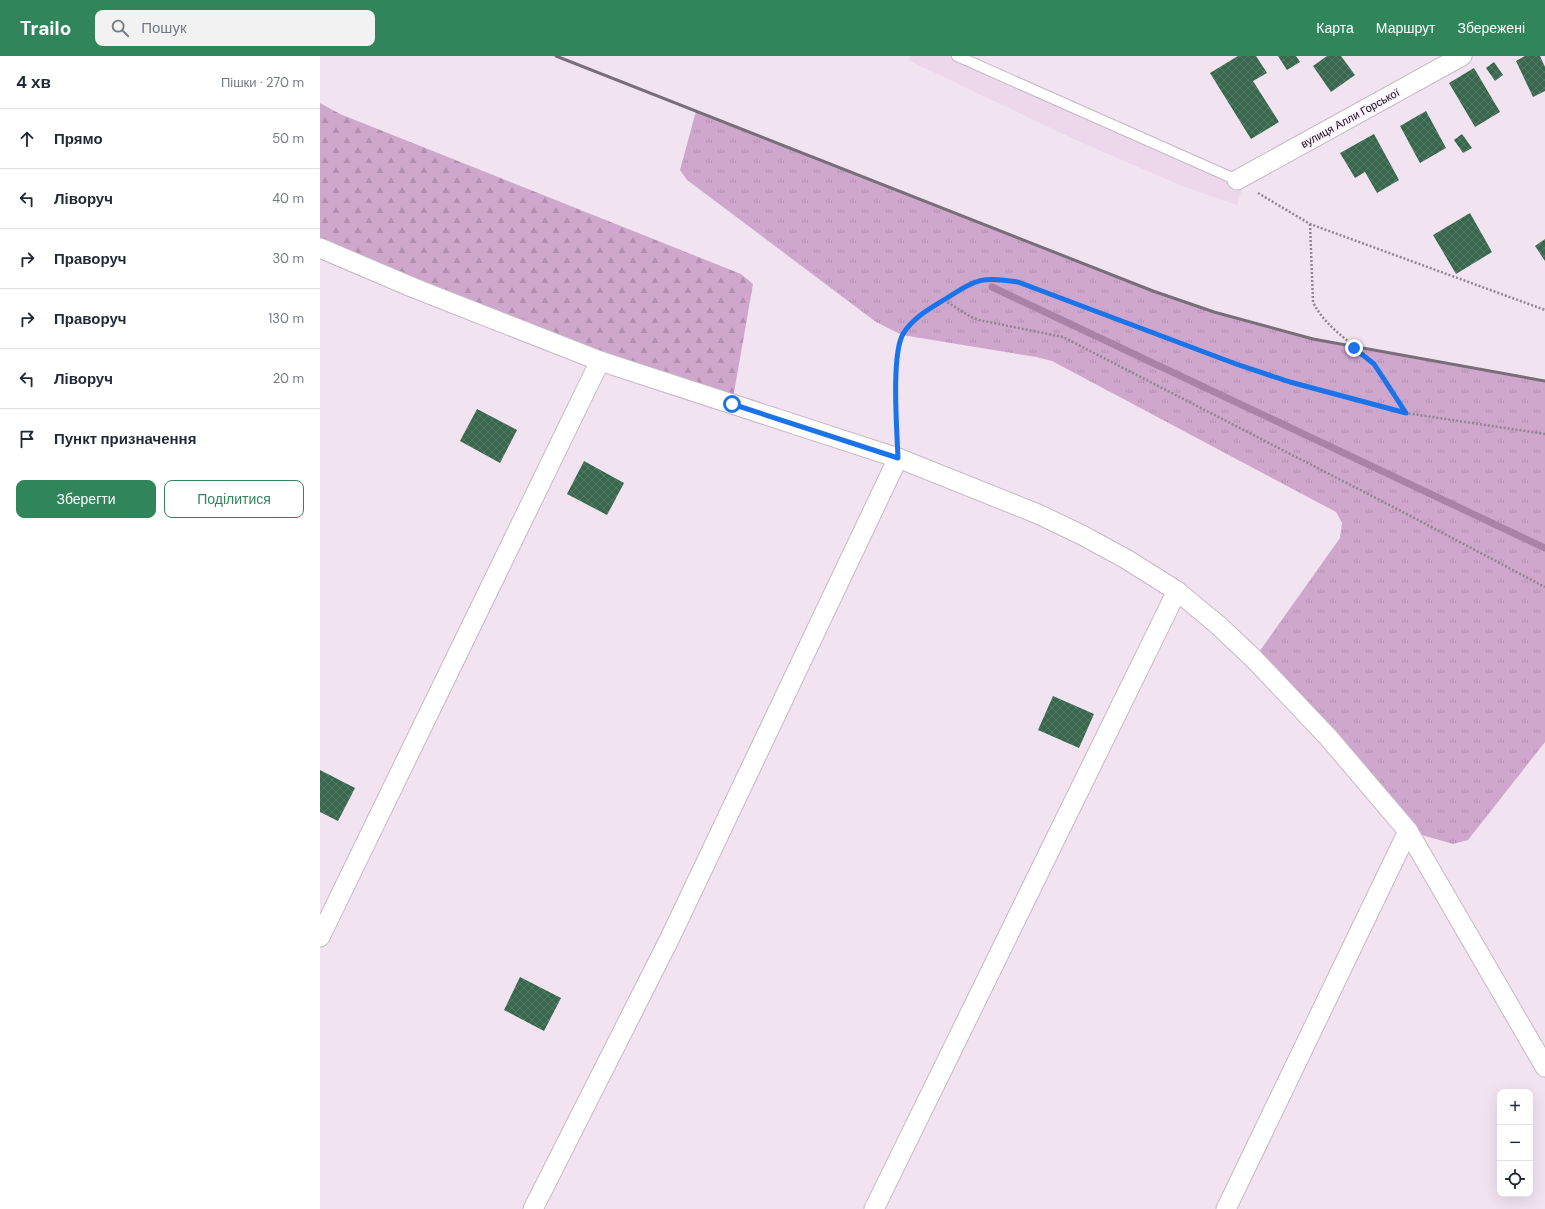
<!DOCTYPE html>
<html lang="uk">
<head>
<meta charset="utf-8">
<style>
  :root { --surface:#fff; --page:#f2f2f3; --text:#1f2937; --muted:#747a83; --line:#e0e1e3; --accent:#30865a }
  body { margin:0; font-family:"DM Sans",sans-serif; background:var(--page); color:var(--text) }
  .controls { position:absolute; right:12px; bottom:12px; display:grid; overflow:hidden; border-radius:8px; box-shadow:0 4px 16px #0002 }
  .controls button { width:36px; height:36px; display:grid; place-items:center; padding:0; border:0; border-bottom:1px solid var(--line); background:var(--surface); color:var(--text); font:20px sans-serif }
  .stop { position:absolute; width:12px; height:12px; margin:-9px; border:3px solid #1a73e8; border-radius:50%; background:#fff }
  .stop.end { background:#1a73e8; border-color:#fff; box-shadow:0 1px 4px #0008 }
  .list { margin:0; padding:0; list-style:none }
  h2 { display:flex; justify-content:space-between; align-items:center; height:52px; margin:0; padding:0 16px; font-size:17px }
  h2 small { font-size:13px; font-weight:400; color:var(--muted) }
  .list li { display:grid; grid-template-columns:26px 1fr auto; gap:12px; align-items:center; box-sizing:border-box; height:60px; padding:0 16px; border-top:1px solid var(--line) }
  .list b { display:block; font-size:15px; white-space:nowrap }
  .list em { font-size:13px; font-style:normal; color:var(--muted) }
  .actions { display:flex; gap:8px; padding:12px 16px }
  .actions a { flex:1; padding:9px 0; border:1px solid var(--accent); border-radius:8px; text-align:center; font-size:14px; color:var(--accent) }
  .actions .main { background:var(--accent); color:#fff }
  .icon { flex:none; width:22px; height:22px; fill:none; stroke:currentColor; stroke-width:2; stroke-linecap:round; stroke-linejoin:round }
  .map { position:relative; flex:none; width:1225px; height:1153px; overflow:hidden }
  header { display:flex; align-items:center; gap:24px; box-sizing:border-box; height:56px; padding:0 20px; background:var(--accent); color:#fff }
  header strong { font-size:19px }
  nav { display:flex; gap:22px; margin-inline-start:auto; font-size:14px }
  .search { width:280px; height:36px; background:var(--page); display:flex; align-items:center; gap:10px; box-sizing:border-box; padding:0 14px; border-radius:8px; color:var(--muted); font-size:15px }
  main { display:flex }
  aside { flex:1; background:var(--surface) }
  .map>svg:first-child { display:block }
</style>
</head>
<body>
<header>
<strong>Trailo</strong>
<div class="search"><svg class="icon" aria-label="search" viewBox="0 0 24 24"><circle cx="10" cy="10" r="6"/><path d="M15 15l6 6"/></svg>Пошук</div>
<nav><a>Карта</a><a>Маршрут</a><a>Збережені</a></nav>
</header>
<main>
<aside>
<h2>4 хв<small>Пішки · 270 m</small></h2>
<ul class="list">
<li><svg class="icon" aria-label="ahead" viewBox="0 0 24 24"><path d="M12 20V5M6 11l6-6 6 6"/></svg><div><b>Прямо</b></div><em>50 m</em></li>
<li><svg class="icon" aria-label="left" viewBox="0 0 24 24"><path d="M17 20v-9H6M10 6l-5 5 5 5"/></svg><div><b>Ліворуч</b></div><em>40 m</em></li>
<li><svg class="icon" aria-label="right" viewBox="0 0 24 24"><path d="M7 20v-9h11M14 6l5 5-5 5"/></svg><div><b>Праворуч</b></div><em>30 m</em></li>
<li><svg class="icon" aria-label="right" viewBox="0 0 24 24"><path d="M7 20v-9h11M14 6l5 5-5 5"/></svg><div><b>Праворуч</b></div><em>130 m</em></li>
<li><svg class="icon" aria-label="left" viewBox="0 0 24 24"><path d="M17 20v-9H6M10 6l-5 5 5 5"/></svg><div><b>Ліворуч</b></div><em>20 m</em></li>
<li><svg class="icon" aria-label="arrive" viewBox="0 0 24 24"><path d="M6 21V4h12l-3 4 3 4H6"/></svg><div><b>Пункт призначення</b></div></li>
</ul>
<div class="actions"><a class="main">Зберегти</a><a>Поділитися</a></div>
</aside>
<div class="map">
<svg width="1225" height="1153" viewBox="0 0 1225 1153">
  <defs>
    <pattern id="grass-tufts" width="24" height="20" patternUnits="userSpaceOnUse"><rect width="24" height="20" fill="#cfa7cd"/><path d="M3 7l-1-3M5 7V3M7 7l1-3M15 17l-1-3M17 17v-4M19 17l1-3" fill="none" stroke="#b18faf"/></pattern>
    <pattern id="forest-firs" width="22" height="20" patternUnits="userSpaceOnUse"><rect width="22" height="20" fill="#cfa7cd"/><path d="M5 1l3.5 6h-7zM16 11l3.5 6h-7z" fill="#b18faf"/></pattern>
    <pattern id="building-cross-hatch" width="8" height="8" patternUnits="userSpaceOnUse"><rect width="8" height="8" fill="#37674c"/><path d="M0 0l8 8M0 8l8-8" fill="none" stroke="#577b67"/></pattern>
  </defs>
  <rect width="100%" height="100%" fill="#f2e3f1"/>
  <polygon fill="#ecd7eb" points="590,0 634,0 754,58 869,109 923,130 917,149 862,130 758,85 588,4"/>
  <polygon fill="url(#grass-tufts)" points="376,55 833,235 894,256 993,283 1225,325 1225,686 1148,784 1133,788 1088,775 934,603 1020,482 1022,467 1016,456 732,305 716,301 582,279 556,266 367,124 360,114"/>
  <polygon fill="url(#forest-firs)" points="0,47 20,58 421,218 433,228 412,348 0,192"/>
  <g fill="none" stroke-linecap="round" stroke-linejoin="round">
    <polyline stroke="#a982a7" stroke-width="7" points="672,231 1225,492"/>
  </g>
  <g fill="url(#building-cross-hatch)">
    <polygon points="918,0 936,0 947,17 933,25 959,66 931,83 890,17"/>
    <polygon points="958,0 976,0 980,6 967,14"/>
    <polygon points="1007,0 1021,0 1035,19 1011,36 993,10"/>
    <polygon points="1205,0 1220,0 1225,11 1225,35 1213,41 1196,5"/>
    <polygon points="1174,6 1183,19 1175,25 1166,12"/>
    <polygon points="1154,12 1180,56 1155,71 1129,27"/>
    <polygon points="1106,55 1126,92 1100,107 1080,70"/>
    <polygon points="1054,78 1079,124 1057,137 1045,116 1035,122 1020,97"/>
    <polygon points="1142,78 1152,92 1143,97 1134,84"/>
    <polygon points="1150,157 1172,196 1136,218 1113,179"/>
    <polygon points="1225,183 1225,205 1215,190"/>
    <polygon points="157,353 197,374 180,407 140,385"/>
    <polygon points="264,405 304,427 287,459 247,438"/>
    <polygon points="733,640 774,658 759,692 718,674"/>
    <polygon points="0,714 35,732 18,765 0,756"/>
    <polygon points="200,921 241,942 224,975 184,954"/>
  </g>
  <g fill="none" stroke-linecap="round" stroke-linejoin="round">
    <g stroke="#c6b8c5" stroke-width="12">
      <polyline id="lane" points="637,0 917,124"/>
    </g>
    <g stroke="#c6b8c5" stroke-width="21">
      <g id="street">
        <polyline points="917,124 1142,0"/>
        <polyline points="0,192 94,232 280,305 578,402 718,458 762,479 806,503 857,535 898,569 934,603 1008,681 1088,775 906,1153"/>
        <polyline points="1088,775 1225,1011"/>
        <polyline points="0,881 280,305"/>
        <polyline points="213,1153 349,884 578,402"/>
        <polyline points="554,1153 857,535"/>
      </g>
    </g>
    <g stroke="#918690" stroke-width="2.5" stroke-dasharray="2 2" stroke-linecap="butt">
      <polyline points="938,137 990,168 1225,254"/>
      <path d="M990,168L993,246C1006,273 1034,287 1054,308C1066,321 1077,342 1086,357"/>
      <polyline points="624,244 651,261 659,264 743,281 1081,455 1225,531"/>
      <path d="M577,379C577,354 572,301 582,279C591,262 611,252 626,242C657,223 662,220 698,226L916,308L970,326L1086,357L1225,378"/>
    </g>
    <use href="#lane" stroke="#fff" stroke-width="10"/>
    <use href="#street" stroke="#fff" stroke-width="19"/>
    <polyline stroke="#776e77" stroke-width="3" points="236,0 833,235 894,256 993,283 1225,325"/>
  </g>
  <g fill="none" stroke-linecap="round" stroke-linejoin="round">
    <path stroke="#1a73e8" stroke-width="5" d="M412,348L578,402C577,375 571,299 583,278C593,261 611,252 627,242C657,223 662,220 698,226L916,308L970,326L1086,357L1054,308L1034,292"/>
  </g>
  <g text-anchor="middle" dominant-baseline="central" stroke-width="4" stroke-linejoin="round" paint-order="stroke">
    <g font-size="11" fill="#120d12" stroke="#fdf1fd">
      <text transform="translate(1030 62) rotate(-29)">вулиця Алли Горської</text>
    </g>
  </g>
</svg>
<div class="controls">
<button>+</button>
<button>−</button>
<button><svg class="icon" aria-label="locate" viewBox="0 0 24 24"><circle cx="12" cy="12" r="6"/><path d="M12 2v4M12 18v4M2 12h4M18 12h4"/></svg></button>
</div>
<div class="stop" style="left:412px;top:348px"></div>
<div class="stop end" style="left:1034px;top:292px"></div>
</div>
</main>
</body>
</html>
